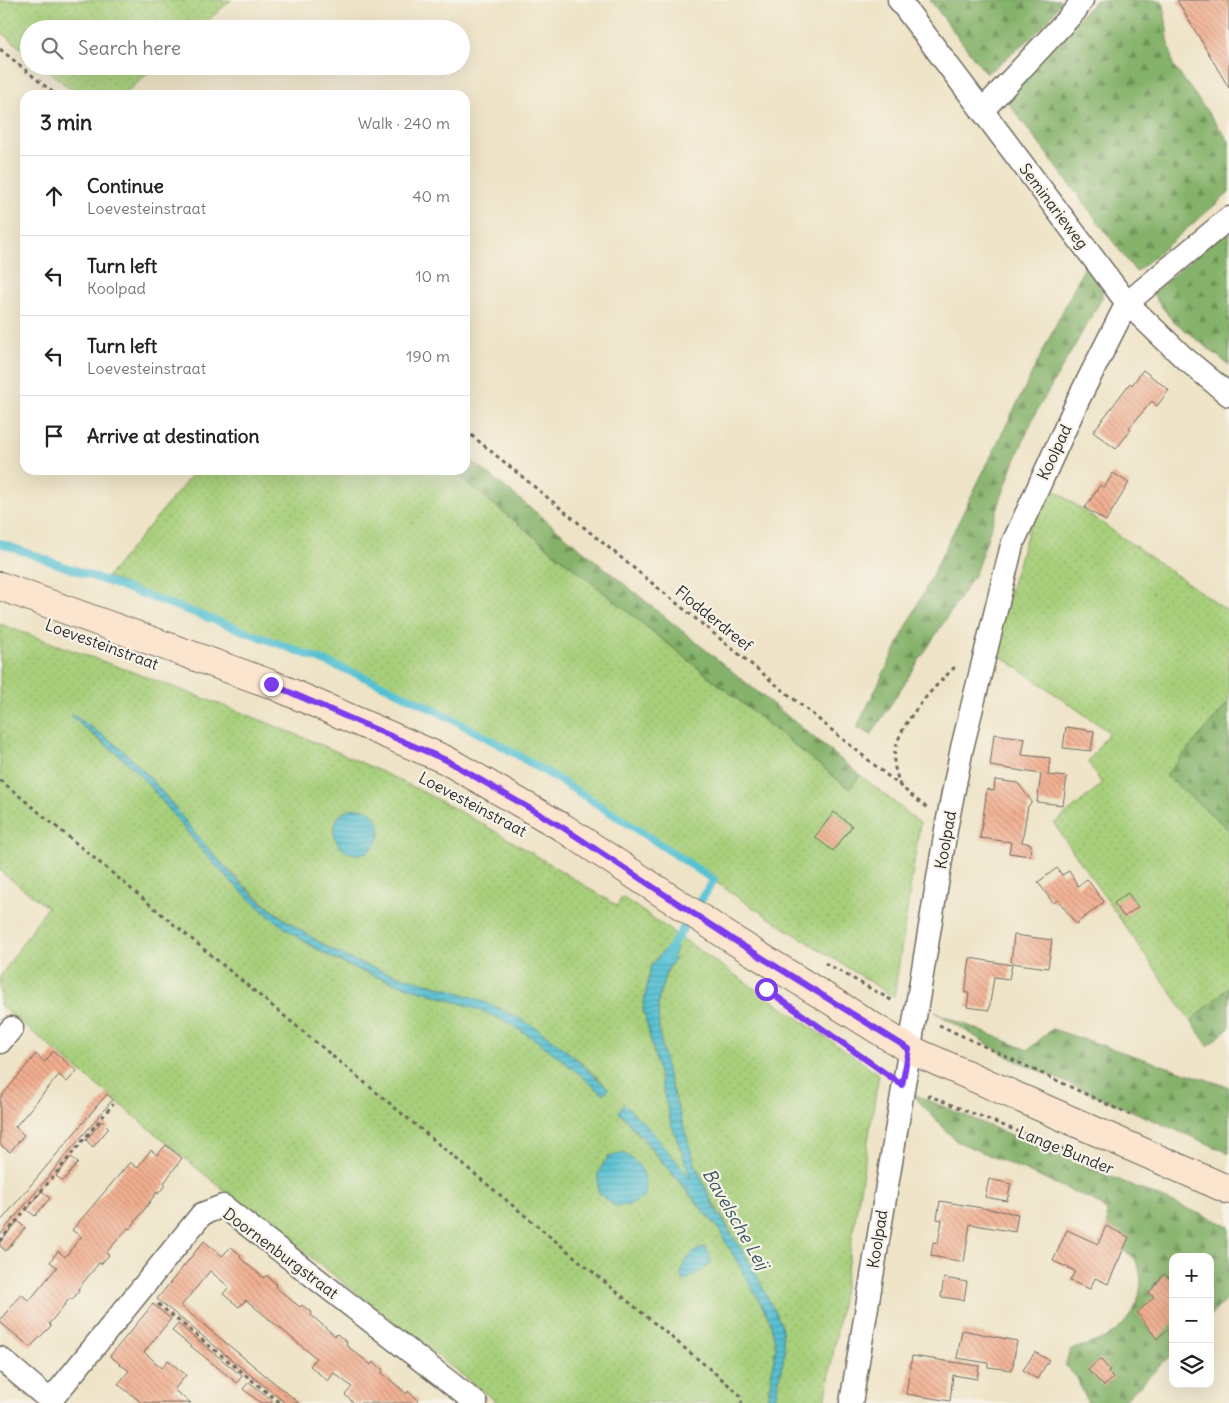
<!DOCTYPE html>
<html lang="en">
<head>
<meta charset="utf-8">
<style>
  :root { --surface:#fff; --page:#f2f2f2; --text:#222; --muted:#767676; --line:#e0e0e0 }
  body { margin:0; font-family:Delius,sans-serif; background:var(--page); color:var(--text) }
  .controls { position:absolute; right:15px; bottom:15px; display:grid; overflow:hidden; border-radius:10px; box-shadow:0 5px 20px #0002 }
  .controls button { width:45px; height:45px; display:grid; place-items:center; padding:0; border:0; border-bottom:1px solid var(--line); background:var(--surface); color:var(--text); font:25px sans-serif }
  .stop { position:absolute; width:15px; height:15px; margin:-11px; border:4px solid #7c3aed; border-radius:50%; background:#fff }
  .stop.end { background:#7c3aed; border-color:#fff; box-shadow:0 1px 5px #0008 }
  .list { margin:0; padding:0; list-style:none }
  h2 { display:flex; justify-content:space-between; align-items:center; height:65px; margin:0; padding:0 20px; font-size:21px }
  h2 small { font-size:16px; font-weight:400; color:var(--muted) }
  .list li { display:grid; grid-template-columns:32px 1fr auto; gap:15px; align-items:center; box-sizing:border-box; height:80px; padding:0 20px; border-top:1px solid var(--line) }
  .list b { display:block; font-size:19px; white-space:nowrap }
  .list p { margin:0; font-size:16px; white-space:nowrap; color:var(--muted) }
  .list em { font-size:16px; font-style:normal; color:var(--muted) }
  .icon { flex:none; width:28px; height:28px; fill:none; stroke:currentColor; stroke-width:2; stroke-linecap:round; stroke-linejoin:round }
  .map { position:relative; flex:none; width:1229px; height:1403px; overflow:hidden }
  .search { position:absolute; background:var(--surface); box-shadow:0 5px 20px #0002; left:20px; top:20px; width:450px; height:55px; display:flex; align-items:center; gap:12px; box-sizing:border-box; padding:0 18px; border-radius:28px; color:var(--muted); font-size:19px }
  .panel { position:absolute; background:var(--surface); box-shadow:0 5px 20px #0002; left:20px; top:90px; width:450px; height:385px; border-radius:15px }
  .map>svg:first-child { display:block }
</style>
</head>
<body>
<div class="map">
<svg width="1229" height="1403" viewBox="0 0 1229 1403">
  <defs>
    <pattern id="grass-dots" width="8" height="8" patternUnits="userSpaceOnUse" patternTransform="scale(1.25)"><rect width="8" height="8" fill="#a7cf7a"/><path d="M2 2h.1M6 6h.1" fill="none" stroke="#90b26a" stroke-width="1.8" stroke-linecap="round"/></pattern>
    <pattern id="forest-firs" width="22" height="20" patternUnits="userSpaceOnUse" patternTransform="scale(1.25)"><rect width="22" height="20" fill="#85b26a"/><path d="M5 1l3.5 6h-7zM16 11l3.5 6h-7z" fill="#6d9157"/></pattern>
    <pattern id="water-rules" width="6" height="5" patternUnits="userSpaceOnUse" patternTransform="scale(1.25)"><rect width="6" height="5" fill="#57c1d3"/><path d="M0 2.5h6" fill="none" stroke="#489dab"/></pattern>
    <pattern id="building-back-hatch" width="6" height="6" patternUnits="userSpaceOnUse" patternTransform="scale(1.25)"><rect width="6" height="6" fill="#f2af90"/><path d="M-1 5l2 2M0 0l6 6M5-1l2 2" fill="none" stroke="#c48f76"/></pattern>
  </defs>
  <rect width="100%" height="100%" fill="#f7f3e8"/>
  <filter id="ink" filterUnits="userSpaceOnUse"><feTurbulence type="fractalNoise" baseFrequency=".02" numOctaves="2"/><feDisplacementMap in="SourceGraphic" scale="10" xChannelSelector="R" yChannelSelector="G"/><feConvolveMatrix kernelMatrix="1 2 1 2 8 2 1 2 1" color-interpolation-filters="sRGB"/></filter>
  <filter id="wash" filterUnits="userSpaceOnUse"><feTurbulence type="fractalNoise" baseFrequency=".0096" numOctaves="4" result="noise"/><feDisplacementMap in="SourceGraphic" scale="20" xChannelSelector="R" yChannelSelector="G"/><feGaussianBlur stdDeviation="1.12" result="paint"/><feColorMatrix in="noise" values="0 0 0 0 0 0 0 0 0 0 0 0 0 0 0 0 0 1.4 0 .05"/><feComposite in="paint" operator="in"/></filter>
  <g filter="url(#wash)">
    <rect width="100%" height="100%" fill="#eee3c6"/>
    <g fill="url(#grass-dots)" stroke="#697d52" fill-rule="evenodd">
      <polygon points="0,0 231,0 199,29 29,29 29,55 0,31"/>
      <polygon points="43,66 156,66 124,95 77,95"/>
      <polygon points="196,470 451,470 849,789 860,775 920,823 894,997 749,905 648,836 480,733 327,663 107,577"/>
      <polygon points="1043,482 1229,612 1229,702 1166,775 1229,830 1229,987 1191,1021 1054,824 1102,784 1088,762 1109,732 992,650"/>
      <path d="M0,624C143,677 289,724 425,793C491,827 554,866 617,906L622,897L879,1074L825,1403H774L785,1351L726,1223C699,1186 688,1142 675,1099C669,1077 661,1054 659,1032C656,1007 659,979 675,959L672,956L673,947L668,954L664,950L651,966L643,1008L671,1123L692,1180L672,1159L619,1112L718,1228L770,1320L776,1347L767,1403H498L204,1174L0,1005V977L47,907L0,871ZM72,716C92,731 117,745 136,763C161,787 181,818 204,844C238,882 275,916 319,942C340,955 364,967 388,974C404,979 422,981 439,986C503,1006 563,1041 609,1089L603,1094C569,1066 537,1035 496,1017C437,991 372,983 316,949C272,922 234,887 200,848C177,821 157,792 132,767C113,748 89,735 72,716Z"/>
    </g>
    <g fill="url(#forest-firs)" stroke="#586e4a">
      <path d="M930,0H1061C1046,31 1012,53 986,74Z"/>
      <polygon points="1096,0 1161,0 1164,5 1168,38 1173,65 1229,141 1229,193 1136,272 1003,96"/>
      <polygon points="1229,228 1229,365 1171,319 1152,293"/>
      <polygon points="1086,264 1102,290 1102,298 1034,416 1011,470 975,574 871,735 857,727"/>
      <polygon points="465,455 860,775 850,789 451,470 465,470"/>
      <polygon points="1229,702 1229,830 1166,775"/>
      <polygon points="1229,987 1229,1028 1208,1046 1191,1021"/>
      <polygon points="935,1012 1028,1050 1052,1029 1229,1087 1229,1153 1012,1059"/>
      <path d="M911,1093L1229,1226V1297L1210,1316V1257H1173V1353L1122,1403H1088L1077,1378L1065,1366L1070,1350C1084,1345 1104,1341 1116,1331C1136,1315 1150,1281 1134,1259C1129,1253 1121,1249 1116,1244C1108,1235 1107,1222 1107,1211L1093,1200L956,1141Z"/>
    </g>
    <g fill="url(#water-rules)" stroke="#41767f">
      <path d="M73,715C95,730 118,744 136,763C176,805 208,855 252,894C271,911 294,926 316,940C366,974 417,977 472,997C498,1007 526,1020 549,1037C570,1052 589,1072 609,1089L603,1094C569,1066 537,1036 496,1017C437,991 373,983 317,949C272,923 234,887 200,848C178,821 157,792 132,767C113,748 91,734 71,716Z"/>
      <circle cx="357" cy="831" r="23"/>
      <polygon points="673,946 677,949 672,956 675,959 666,971 658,1003 659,1032 667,1072 695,1164 713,1205 753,1268 781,1324 785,1351 774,1403 767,1403 776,1347 770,1320 718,1228 643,1138 619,1112 624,1104 644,1123 691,1178 671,1123 643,1008 651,966 664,950 668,953"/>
      <path d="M624,1153C643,1166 646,1174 645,1197L629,1205L614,1206L598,1192V1173L608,1157Z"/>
      <path d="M705,1247L710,1254L711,1264L685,1281L681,1278C681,1263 690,1252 705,1247Z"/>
    </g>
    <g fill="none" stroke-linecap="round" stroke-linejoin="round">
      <path stroke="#57c1d3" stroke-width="8" d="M0,543C119,587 241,627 359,675C485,728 601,805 714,880L663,960"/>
    </g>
    <g id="blocks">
      <g fill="url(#building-back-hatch)">
        <polygon points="1177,0 1229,0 1229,88"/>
        <polygon points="1143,370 1169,390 1157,406 1152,401 1129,428 1131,430 1116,449 1093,432 1130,383 1132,385"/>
        <polygon points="1113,473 1129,483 1106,521 1085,508 1100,485 1104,488"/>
        <polygon points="1066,727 1094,731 1091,751 1063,748"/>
        <polygon points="994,734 1025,738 1022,755 1050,758 1048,775 1067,777 1063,805 1037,802 1041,774 990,766"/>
        <polygon points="995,780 1018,783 1032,802 1028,806 1022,842 1031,844 1030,856 1009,853 1011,842 980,838 987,789 994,791"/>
        <polygon points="834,812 852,826 833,851 815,837"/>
        <polygon points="1057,868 1062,875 1069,871 1078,886 1087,879 1104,902 1076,924 1058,900 1053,903 1038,882"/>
        <polygon points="1128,893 1138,907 1124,917 1114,903"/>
        <polygon points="1014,935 1052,940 1048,968 1011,963"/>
        <polygon points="970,958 1012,965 1009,979 994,977 989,1010 967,1007 969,993 965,993"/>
        <polygon points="53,1051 77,1071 67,1082 59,1075 15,1127 24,1135 10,1152 0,1145 0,1098 36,1054 45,1062"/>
        <polygon points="107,1094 113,1099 0,1235 0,1222"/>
        <polygon points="102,1121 109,1128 93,1147 86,1140"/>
        <polygon points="166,1145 182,1158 164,1183 166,1184 158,1194 157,1192 130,1229 128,1228 106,1253 109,1255 101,1264 99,1263 78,1289 79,1291 76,1295 72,1300 70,1298 49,1324 51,1326 30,1347 0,1322 0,1320 21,1294 29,1301 57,1267 50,1262 58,1251 65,1257 81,1237 72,1230 130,1162 137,1168 151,1150 157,1155"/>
        <polygon points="71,1157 78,1163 63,1181 56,1176"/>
        <polygon points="989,1179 1011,1184 1007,1201 985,1197"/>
        <polygon points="42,1191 50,1198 35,1216 27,1210"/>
        <polygon points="940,1201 1018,1214 1015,1232 970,1224 964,1262 931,1256 933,1242 938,1243 942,1220 937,1219"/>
        <polygon points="18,1221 25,1228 6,1251 0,1246 0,1242"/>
        <polygon points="1106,1226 1129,1237 1108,1284 1095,1278 1090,1289 1070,1281 1075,1271 1073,1270 1053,1261 1067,1230 1098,1244"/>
        <polygon points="204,1241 222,1256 231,1247 241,1255 240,1258 264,1278 266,1275 276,1284 275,1287 300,1307 302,1305 312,1313 311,1315 335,1336 337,1334 347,1342 346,1345 371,1365 373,1362 383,1370 382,1373 407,1394 408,1391 418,1400 417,1403 354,1403 345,1395 352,1387 334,1373 328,1381 310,1366 316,1358 246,1300 239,1307 223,1294 229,1287 210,1271 181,1306 299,1403 285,1403 157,1299"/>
        <polygon points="1164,1274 1173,1281 1173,1324 1157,1339 1137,1313 1154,1297 1149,1293"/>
        <polygon points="944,1278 967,1282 964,1300 941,1297"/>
        <polygon points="153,1304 171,1319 144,1352 162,1368 168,1360 186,1375 174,1390 191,1403 142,1403 118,1384 129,1371 110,1356"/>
        <polygon points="178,1324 242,1376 237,1383 172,1331"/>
        <polygon points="962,1330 1017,1341 1012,1370 988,1367 988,1363 957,1358"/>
        <polygon points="1035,1352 1049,1360 1037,1379 1023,1370"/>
        <polygon points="912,1356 979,1366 977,1379 953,1375 950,1401 906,1394"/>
        <polygon points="1100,1359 1110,1370 1107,1372 1113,1378 1104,1386 1088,1370"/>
        <polygon points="249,1382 273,1401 271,1403 261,1403 243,1389"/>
      </g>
    </g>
  </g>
  <g filter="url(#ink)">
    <use href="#blocks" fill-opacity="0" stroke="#6f6b61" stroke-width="1"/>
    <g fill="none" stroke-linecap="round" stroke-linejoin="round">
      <g stroke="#6f6b61" stroke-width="25">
        <g id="street">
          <polyline points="899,0 1127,303 1182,356 1229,395"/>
          <polyline points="982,111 1075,11 1082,0"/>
          <polyline points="0,1042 12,1028"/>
          <polyline points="0,1358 53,1403"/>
          <polyline points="51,1400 202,1214 223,1206 476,1403"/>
          <polyline points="851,1403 947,824 962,748 1012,545 1079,398 1127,303 1229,218"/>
        </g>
      </g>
      <g stroke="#6f6b61" stroke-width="30">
        <polyline id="secondary" points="0,586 271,684 446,760 562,827 732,939 909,1049 1229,1190"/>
      </g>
      <g stroke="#6f6b61" stroke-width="3" stroke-dasharray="4 4" stroke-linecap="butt">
        <polyline points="0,49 56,95"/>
        <polyline points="465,430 927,808"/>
        <polyline points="0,780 723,1380 739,1394 742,1403"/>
        <path d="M900,786C898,778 894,768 894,760C894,727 934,687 957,665"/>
        <polyline points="825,963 893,1001"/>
        <polyline points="939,1025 1130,1115"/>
        <polyline points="821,1028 882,1071"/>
        <polyline points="927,1095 1090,1160"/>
        <polyline points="0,1241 113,1104"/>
        <polyline points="158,1304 280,1403"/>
      </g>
      <use href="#street" stroke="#fff" stroke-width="22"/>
      <use href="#secondary" stroke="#fbe5cf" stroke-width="28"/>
    </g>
  </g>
  <g fill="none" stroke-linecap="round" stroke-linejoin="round" filter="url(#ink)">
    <polyline stroke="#7c3aed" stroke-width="6" points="271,684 446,760 562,827 732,939 909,1049 902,1085 766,989"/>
  </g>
  <g text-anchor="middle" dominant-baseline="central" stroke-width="4.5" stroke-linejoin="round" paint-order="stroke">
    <g font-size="16" fill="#2b2b2b" stroke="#f7f3e8">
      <text transform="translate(1054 206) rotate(53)">Seminarieweg</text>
      <text transform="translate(1054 452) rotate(-65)">Koolpad</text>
      <text transform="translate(714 618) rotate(39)">Flodderdreef</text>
      <text transform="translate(102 644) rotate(20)">Loevesteinstraat</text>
      <text transform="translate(473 804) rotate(28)">Loevesteinstraat</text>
      <text transform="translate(945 840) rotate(-80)">Koolpad</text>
      <text transform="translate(1066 1150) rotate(22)">Lange Bunder</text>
      <text transform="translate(877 1239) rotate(-81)">Koolpad</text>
      <text transform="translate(281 1253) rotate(37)">Doornenburgstraat</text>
    </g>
    <g font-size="18" font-style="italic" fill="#38585d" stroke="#f7f3e8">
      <text transform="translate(736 1219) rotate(60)">Bavelsche Leij</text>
    </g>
  </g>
</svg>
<div class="controls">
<button>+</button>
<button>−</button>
<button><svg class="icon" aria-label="layers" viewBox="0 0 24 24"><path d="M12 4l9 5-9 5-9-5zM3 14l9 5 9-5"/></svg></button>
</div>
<div class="stop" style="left:766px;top:989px"></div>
<div class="stop end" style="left:271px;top:684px"></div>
<div class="search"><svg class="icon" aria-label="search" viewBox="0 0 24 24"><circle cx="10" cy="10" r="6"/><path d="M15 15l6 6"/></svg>Search here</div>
<section class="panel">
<h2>3 min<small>Walk · 240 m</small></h2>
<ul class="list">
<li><svg class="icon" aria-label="ahead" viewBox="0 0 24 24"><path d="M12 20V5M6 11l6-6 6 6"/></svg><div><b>Continue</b><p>Loevesteinstraat</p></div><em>40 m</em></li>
<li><svg class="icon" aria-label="left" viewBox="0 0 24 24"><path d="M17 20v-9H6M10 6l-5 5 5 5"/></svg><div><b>Turn left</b><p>Koolpad</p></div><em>10 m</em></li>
<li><svg class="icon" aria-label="left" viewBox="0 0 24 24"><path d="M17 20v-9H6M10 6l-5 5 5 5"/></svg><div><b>Turn left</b><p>Loevesteinstraat</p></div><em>190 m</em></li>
<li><svg class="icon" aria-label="arrive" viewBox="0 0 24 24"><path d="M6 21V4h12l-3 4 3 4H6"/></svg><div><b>Arrive at destination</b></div></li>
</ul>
</section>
</div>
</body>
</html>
